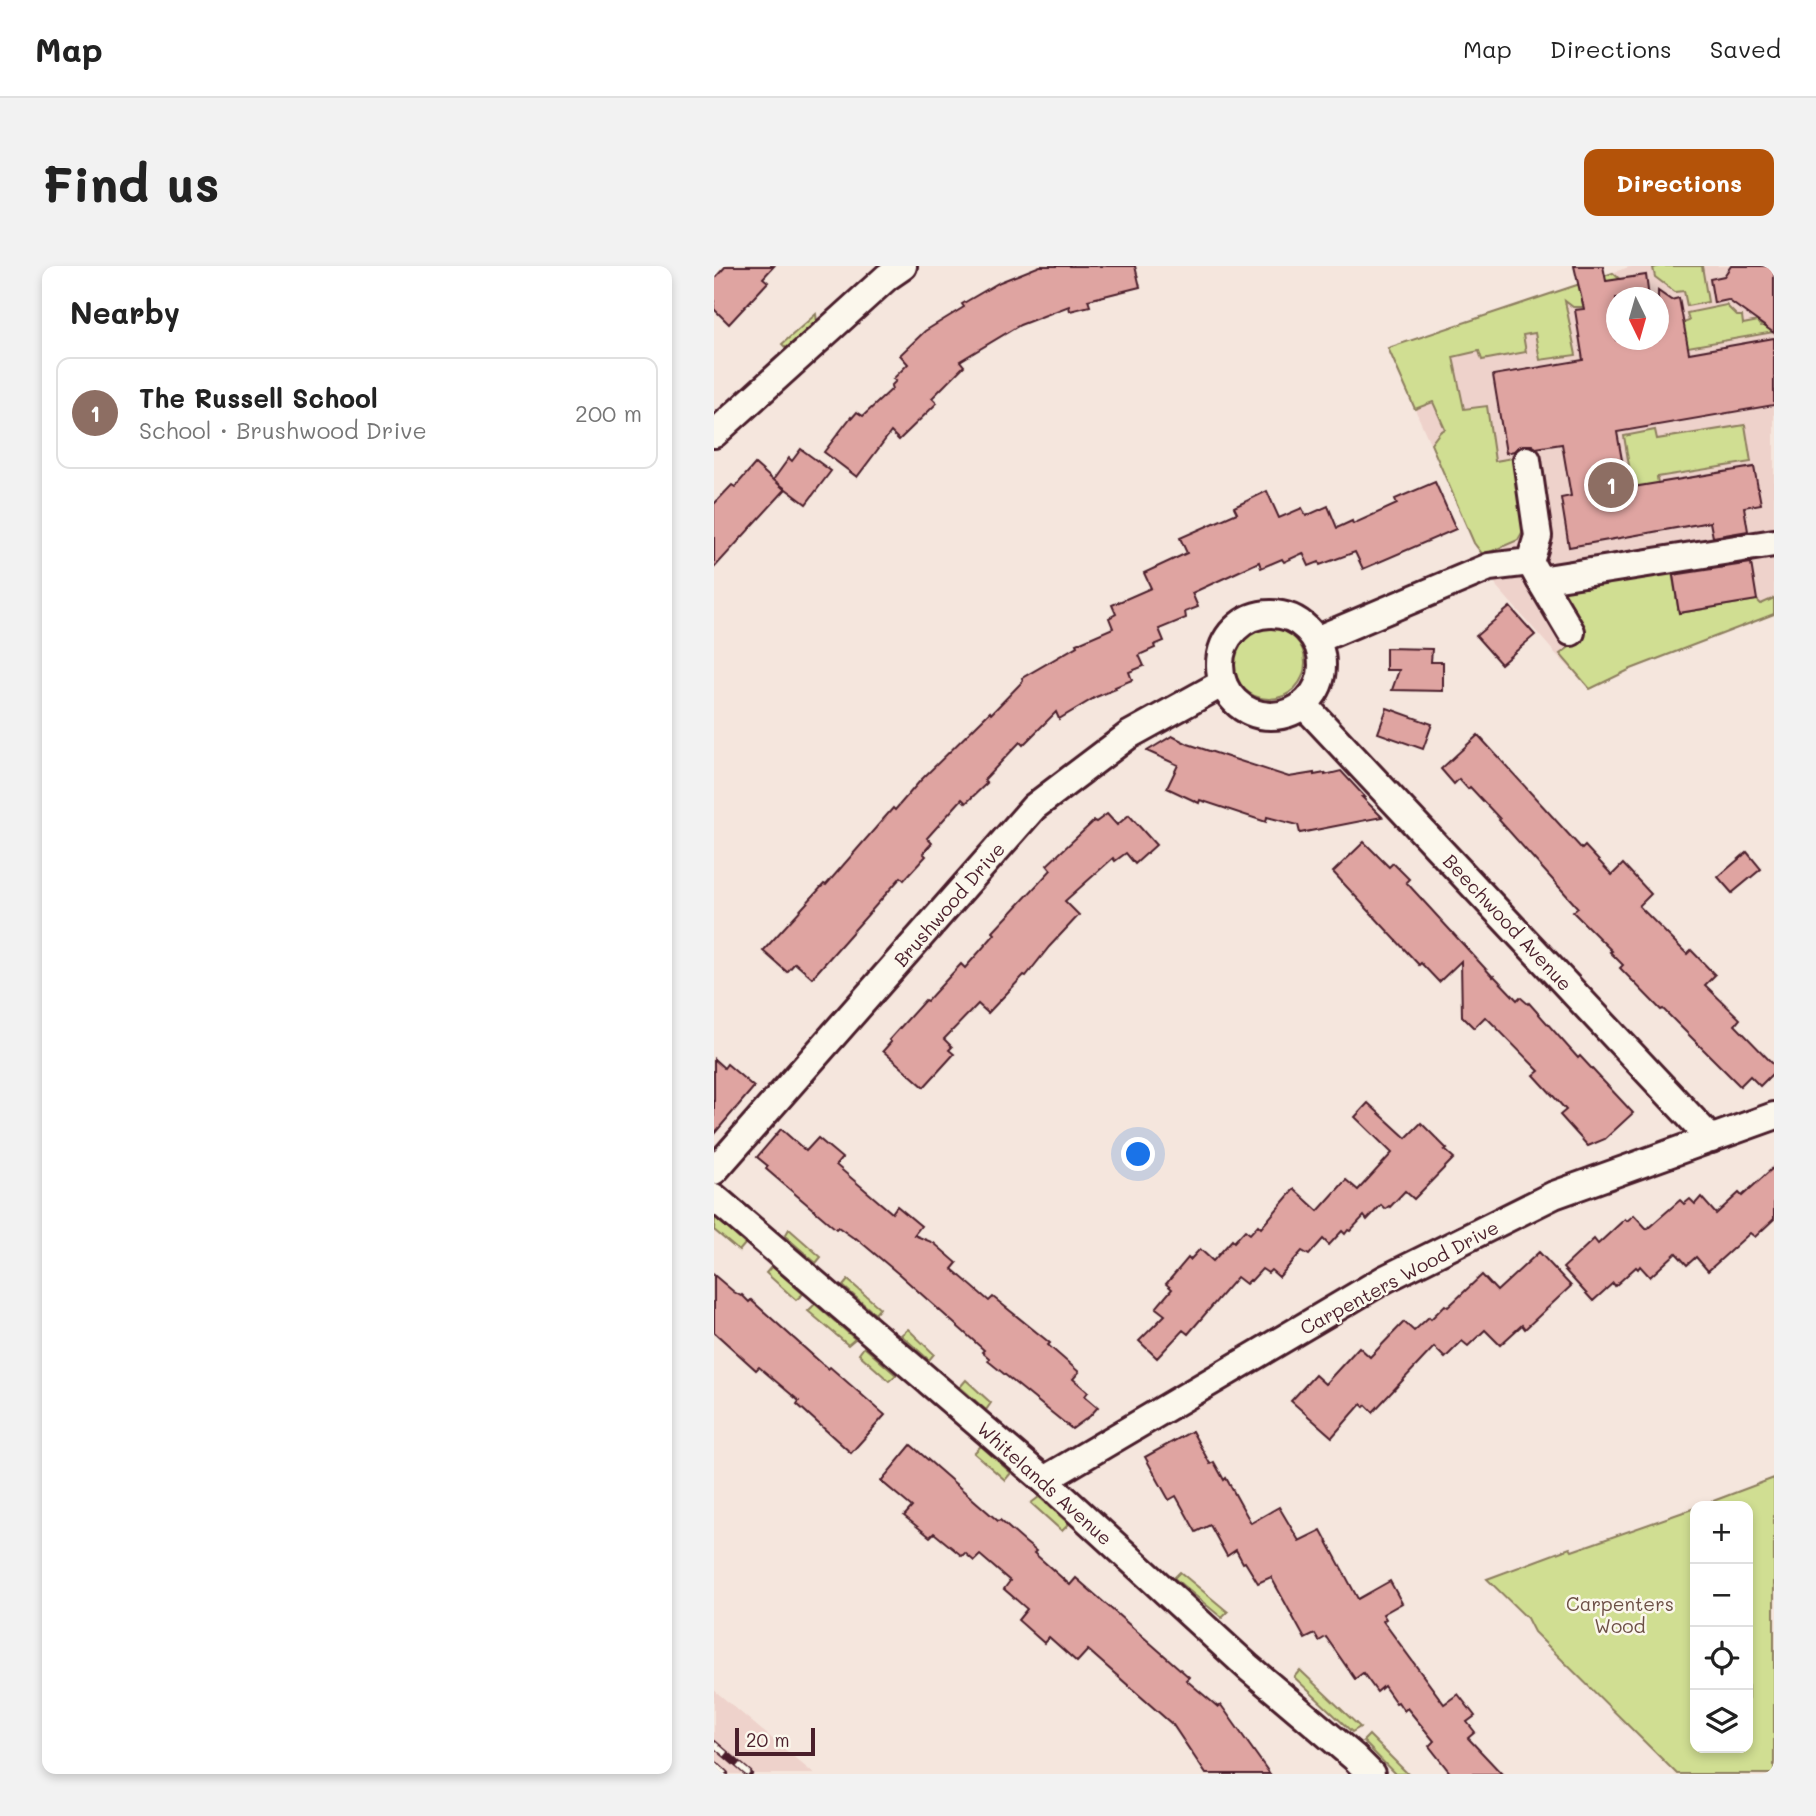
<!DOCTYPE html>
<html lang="en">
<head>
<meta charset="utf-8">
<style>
  :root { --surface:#fff; --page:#f2f2f2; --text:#222; --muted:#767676; --line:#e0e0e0; --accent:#b45309 }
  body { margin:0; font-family:Mali,sans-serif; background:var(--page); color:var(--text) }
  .controls { position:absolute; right:21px; bottom:21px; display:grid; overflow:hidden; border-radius:14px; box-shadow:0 4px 10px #0003 }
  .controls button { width:63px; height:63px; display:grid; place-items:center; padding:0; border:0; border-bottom:2px solid var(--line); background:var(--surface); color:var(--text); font:35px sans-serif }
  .compass { position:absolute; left:892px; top:21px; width:63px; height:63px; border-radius:50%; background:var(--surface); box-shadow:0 4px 10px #0003; rotate:175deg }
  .scale { position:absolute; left:21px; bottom:18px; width:80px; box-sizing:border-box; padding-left:7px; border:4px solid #4a1f2b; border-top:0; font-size:19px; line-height:24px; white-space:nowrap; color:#4a1f2b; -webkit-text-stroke:5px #fbf7ec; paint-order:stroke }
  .you { position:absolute; left:425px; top:889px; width:24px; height:24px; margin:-18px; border:5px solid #fff; border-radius:50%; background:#1a73e8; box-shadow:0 0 0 10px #1a73e833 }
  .badge { display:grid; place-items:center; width:46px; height:46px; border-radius:50%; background:var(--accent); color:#fff; font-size:23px; font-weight:700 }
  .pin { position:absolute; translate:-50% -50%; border:4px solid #fff; box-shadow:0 2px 7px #0006 }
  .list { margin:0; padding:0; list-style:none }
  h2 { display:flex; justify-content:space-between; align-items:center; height:91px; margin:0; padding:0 28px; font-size:30px }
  h2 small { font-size:23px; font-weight:400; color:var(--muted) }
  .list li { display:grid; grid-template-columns:46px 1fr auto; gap:21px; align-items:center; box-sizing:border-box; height:112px; margin:0 14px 14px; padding:0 14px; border:2px solid var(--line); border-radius:14px }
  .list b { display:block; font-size:26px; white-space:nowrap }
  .list p { margin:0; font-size:23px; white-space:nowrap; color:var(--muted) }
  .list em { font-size:23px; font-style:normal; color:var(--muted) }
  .icon { flex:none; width:38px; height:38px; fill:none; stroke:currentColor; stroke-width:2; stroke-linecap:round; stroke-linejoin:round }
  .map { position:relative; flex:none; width:1060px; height:1508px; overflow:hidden; border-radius:14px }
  header { display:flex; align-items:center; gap:42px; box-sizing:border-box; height:98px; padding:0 35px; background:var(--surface); border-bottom:2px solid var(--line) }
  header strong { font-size:33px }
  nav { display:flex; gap:38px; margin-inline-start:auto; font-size:24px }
  .intro { display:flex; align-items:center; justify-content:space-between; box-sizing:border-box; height:168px; padding:0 42px }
  h1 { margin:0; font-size:49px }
  .button { padding:18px 32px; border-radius:14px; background:var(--accent); color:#fff; font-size:24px; font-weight:700 }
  main { display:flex; gap:42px; padding:0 42px }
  aside { flex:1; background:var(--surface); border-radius:14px; box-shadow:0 4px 10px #0003 }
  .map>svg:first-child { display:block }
</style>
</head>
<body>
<header>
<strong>Map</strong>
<nav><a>Map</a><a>Directions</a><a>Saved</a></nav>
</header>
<div class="intro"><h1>Find us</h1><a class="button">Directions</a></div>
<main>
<aside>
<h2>Nearby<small></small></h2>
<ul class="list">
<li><span class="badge" style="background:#8d6e63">1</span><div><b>The Russell School</b><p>School · Brushwood Drive</p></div><em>200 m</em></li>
</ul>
</aside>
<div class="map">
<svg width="1060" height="1508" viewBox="0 0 1060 1508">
  <rect width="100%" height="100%" fill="#f5e6dd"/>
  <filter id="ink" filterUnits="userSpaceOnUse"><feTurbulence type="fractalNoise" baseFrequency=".0143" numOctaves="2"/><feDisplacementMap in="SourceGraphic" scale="14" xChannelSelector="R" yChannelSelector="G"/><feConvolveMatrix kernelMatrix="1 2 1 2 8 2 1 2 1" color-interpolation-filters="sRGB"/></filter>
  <g filter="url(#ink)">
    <g fill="#eed2cb" fill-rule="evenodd">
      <path d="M918,0H1060V348L917,403L876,423L841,387L783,321L769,289L760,277L674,82ZM903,32H945V74H903Z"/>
      <polygon points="0,1424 100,1508 0,1508"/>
    </g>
    <g fill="#d0de92" stroke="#8d7e5e" stroke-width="2">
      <polygon points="946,0 988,0 994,36 973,40 970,25 961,26 941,11 939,2"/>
      <polygon points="899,7 911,18 897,41 859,41 851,35 862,89 826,94 821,67 809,69 812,86 768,94 765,85 739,91 750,143 773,140 781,195 799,192 810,263 804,274 769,289 760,277 717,178 726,166 731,163 719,136 701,143 674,82"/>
      <polygon points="1012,39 1023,50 1028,50 1029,58 1044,55 1047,60 1060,58 1060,66 957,84 967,58 975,55 973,47"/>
      <polygon points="102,48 103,57 74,84 68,78"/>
      <polygon points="1031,159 1037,196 943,211 945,225 920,229 910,170 941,164 943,173"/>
      <polygon points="958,306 965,347 1043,334 1047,338 1060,332 1060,348 917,403 876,423 846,388 869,371 845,317"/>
      <circle cx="555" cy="397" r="36"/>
      <polygon points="1,951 31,978 25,985 0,964"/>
      <polygon points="75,963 107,991 102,997 71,970"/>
      <polygon points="58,1000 89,1028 82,1034 52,1007"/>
      <polygon points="134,1014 166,1042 161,1048 129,1020"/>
      <polygon points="101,1038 141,1073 134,1079 94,1045"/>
      <polygon points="194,1063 220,1088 215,1094 187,1069"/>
      <polygon points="150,1081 182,1109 175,1115 145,1088"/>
      <polygon points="252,1114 277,1137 272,1144 246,1121"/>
      <polygon points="267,1180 297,1207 291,1214 260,1187"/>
      <polygon points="1060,1212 1060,1508 963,1508 820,1366 813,1352 773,1313 856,1282 858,1285 981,1242 981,1482 1034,1482 1034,1240 986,1240"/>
      <polygon points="325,1231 355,1258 348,1265 317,1237"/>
      <polygon points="466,1306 514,1346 508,1352 460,1312"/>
      <polygon points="586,1404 646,1461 638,1466 580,1411"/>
      <polygon points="655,1469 694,1508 681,1508 649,1475"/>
    </g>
    <g fill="#dfa4a1" stroke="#4a1f2b" stroke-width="2">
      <polygon points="12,0 60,0 49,12 54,16 15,58 0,43 0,13"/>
      <polygon points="326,0 421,0 426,21 374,34 376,40 356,45 355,40 306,59 246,95 250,100 218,132 223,137 185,174 177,166 143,211 110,186 137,151 138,152 143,146 149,150 178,123 177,120 182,115 179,113 194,98 186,89 211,65 250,41 248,38 286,16"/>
      <polygon points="860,0 889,0 892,15 932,9 935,32 902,32 902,74 944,74 944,25 957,34 965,32 975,87 1060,72 1060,139 903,166 913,222 1040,201 1047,238 1030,241 1034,265 999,271 996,256 855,281 847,232 857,230 848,178 822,182 818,179 810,179 804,181 800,185 792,187 779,109 869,94 861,44 870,43"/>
      <polygon points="1017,0 1060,0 1060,67 1014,34 1000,37 996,13 1010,10"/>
      <polygon points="87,183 117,205 92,238 60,214 71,224 0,302 0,238 18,219 21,221 41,198 59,214 75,192 78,195"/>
      <polygon points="721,216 742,263 649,303 641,286 606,299 605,296 595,300 589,287 570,296 568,293 547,302 545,296 478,327 484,341 471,346 472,352 445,363 450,375 440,379 441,382 425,389 430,400 415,406 418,414 401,421 402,423 382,431 345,453 342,446 309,479 306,476 270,514 273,517 252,537 248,533 213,572 218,577 209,587 212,590 190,614 187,611 98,712 81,697 73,706 49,685 110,618 112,619 179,542 181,544 206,515 276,446 277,448 309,415 308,412 363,380 362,378 399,362 395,352 402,348 398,339 437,322 430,307 473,287 466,272 523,247 520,241 553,225 565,252 588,242 592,250 614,240 623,262 638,255 639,258 683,238 681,233"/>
      <polygon points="1037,297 1043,334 965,347 959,309"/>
      <polygon points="796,341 821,369 787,398 762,370"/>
      <polygon points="672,382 718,383 717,396 729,396 729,425 678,424 685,404 672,404"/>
      <polygon points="673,442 718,458 709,483 664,467"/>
      <polygon points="764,469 868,583 871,580 898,609 909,598 937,628 925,640 973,688 977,684 1001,709 991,719 1026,753 1021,759 1060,799 1060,806 1046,820 1036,810 1026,820 949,743 947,744 906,702 909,699 896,686 898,685 859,646 864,642 785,554 786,553 756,521 754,523 745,513 740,518 727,503"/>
      <polygon points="458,470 474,478 575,511 600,507 600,509 611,507 611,509 627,505 651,531 648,531 668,551 586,567 584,559 553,551 552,556 486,534 485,537 453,522 464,499 433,485"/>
      <polygon points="393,548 403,559 415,549 442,579 421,598 412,587 401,595 399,592 351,635 365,649 335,681 312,710 310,709 274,747 264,738 230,773 238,781 235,784 240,788 210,821 169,785 177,776 175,774 211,734 213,735 247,698 251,702 281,668 279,666 337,604 333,599 380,555 382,556"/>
      <polygon points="650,576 675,601 679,597 695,613 692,616 779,711 780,710 803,734 806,731 814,738 815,737 864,792 866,790 919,847 891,873 874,880 846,849 852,844 820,809 825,805 773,752 771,751 760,762 748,750 747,695 725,716 707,697 705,699 619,606"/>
      <polygon points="1033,586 1047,603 1018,627 1004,611"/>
      <polygon points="0,793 10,802 13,798 40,821 0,868"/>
      <polygon points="654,837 692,872 707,857 733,883 731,884 740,892 700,933 691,925 676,941 675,940 671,943 667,939 653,954 650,950 636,965 634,964 631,968 628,965 615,979 609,973 595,989 588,985 565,1011 557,1004 554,1007 548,1003 537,1015 536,1014 532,1018 523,1011 474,1068 469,1064 443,1092 425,1075 451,1049 442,1042 458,1023 452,1018 474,992 476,994 486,983 499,995 518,974 520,976 531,964 536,968 544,959 547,962 580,923 604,945 632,914 644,924 678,887 641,851"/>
      <polygon points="67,863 92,885 104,872 128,892 122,899 178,947 183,940 207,960 200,969 220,977 243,997 238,1003 275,1035 279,1031 336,1077 334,1079 365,1106 359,1113 374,1126 371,1130 384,1141 376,1150 358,1163 274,1095 275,1092 268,1086 270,1084 186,1009 142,972 141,973 124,961 122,963 52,903 54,900 43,891"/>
      <polygon points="1060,901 1060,953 1041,971 1036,967 994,1005 982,991 973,999 962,987 936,1011 926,1000 924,1003 922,1001 901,1020 899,1017 879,1035 849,1002 880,973 884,978 911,953 913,955 920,949 933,963 966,934 970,938 976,933 981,938 987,931 1002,948 1025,927 1028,930"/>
      <polygon points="825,986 857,1020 811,1063 808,1059 786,1079 771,1064 754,1080 748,1075 731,1092 720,1081 659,1146 652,1139 650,1141 647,1138 618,1171 577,1135 601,1109 611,1118 645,1081 656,1091 690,1056 700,1065 715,1051 717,1053 731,1039 734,1041 768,1009 783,1025"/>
      <polygon points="0,1009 20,1026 27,1030 28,1029 35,1036 37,1034 114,1103 116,1101 171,1149 137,1187 83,1138 85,1135 45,1101 42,1104 0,1066"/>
      <polygon points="478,1165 496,1198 500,1196 510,1214 512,1212 537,1257 565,1241 585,1275 607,1264 644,1333 676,1315 688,1337 669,1348 672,1353 669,1355 730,1438 744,1428 761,1450 753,1456 761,1466 754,1472 788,1508 737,1508 715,1480 720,1475 693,1442 690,1445 684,1436 682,1437 670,1420 663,1426 649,1407 641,1413 612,1371 605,1375 601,1368 591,1373 557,1311 544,1317 531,1296 529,1297 522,1284 513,1290 496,1259 482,1266 462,1230 455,1234 431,1191"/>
      <polygon points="197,1179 284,1255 286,1254 311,1276 322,1285 320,1287 356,1319 362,1312 475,1411 472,1414 504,1441 507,1439 556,1508 492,1508 459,1459 374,1384 363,1396 335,1371 330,1377 304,1354 313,1343 290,1323 296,1315 266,1289 260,1295 251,1287 248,1290 220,1267 216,1271 190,1250 198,1241 167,1215"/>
    </g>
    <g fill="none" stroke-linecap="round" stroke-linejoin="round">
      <g stroke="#4a1f2b" stroke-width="32">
        <g id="minor">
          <polyline points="0,168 173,11 189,0"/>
          <polyline points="816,296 826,314 1060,277"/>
          <polyline points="826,314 857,366"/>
          <circle cx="557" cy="399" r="51"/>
          <polyline points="602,374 775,301 816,296 824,270 813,194"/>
          <polyline points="590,439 997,873"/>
          <polyline points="0,905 320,541 415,469 509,417"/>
          <polyline points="0,931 330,1214 535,1402 640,1491 657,1508"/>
          <polyline points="330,1214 671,1013 840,929 1060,850"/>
        </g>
      </g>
      <use href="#minor" stroke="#fbf7ec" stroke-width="26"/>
      <g stroke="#4a1f2b" stroke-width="8">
        <g id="rail">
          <polyline points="0,1478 35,1508"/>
          <polyline points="0,1498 11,1508"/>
        </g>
      </g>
      <use href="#rail" stroke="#fbf7ec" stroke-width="5" stroke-dasharray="16" stroke-linecap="butt"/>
    </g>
  </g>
  <g text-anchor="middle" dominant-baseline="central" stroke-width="5" stroke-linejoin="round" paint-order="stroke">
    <g font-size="19" fill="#4a1f2b" stroke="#fbf7ec">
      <text transform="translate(235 638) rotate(-49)">Brushwood Drive</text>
      <text transform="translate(794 656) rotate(47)">Beechwood Avenue</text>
      <text transform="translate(685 1011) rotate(-28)">Carpenters Wood Drive</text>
      <text transform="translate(331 1217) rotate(42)">Whitelands Avenue</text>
    </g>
    <g font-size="19" fill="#6c4f45" stroke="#fbf7ec">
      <text x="906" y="1337">Carpenters<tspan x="906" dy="22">Wood</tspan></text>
    </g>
  </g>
</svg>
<div class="controls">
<button>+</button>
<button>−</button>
<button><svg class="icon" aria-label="locate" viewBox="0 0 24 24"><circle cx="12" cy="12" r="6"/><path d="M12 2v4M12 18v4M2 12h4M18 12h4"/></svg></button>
<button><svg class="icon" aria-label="layers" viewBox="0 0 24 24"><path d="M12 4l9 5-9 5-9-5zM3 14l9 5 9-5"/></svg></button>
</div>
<svg class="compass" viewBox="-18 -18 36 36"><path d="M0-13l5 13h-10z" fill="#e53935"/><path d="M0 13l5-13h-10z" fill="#767676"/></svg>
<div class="scale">20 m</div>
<div class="you"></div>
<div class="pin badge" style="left:897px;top:219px;background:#8d6e63">1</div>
</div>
</main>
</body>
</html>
